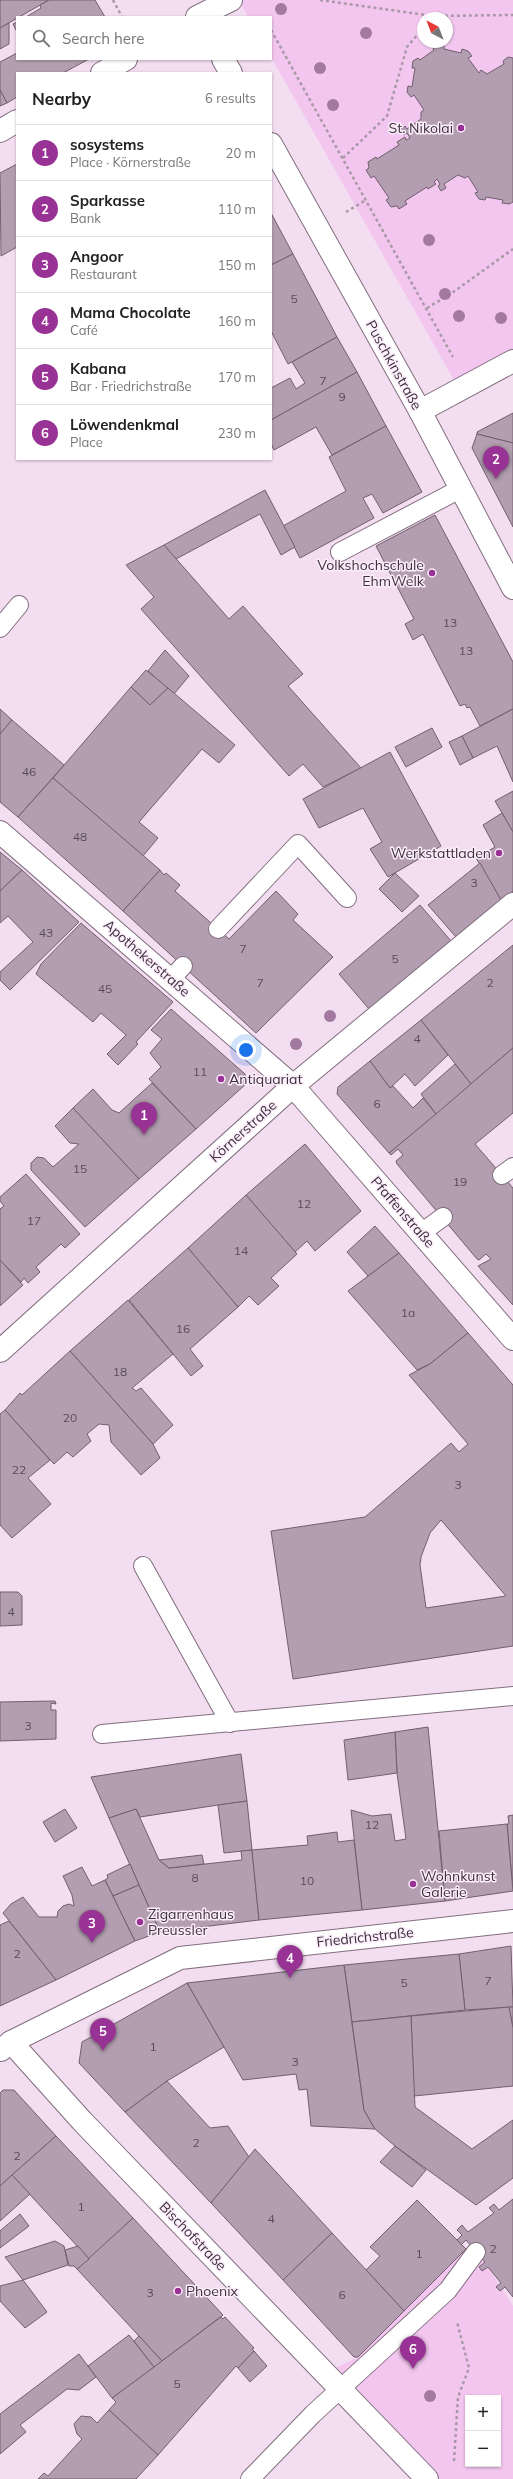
<!DOCTYPE html>
<html lang="en">
<head>
<meta charset="utf-8">
<style>
  :root { --surface:#fff; --page:#f6f6f6; --text:#222; --muted:#767676; --line:#e0e0e0; --accent:#993295 }
  body { margin:0; font-family:Mulish,sans-serif; background:var(--page); color:var(--text) }
  .controls { position:absolute; right:12px; bottom:12px; display:grid; overflow:hidden; border-radius:0px; box-shadow:0 1px 3px #0004 }
  .controls button { width:36px; height:36px; display:grid; place-items:center; padding:0; border:0; border-bottom:1px solid var(--line); background:var(--surface); color:var(--text); font:20px sans-serif }
  .compass { position:absolute; left:417px; top:12px; width:36px; height:36px; border-radius:50%; background:var(--surface); box-shadow:0 1px 3px #0004; rotate:318deg }
  .you { position:absolute; left:246px; top:1050px; width:14px; height:14px; margin:-10px; border:3px solid #fff; border-radius:50%; background:#1a73e8; box-shadow:0 0 0 6px #1a73e833 }
  .badge { display:grid; place-items:center; width:26px; height:26px; border-radius:50%; background:var(--accent); color:#fff; font-size:13px; font-weight:700 }
  .pin { position:absolute; translate:-50% -33px; filter:drop-shadow(0 1px 2px #0008) }
  .pin::after { content:''; position:absolute; top:21px; width:14px; height:12px; background:inherit; clip-path:polygon(0 0,100% 0,50% 100%) }
  .list { margin:0; padding:0; list-style:none }
  h2 { display:flex; justify-content:space-between; align-items:center; height:52px; margin:0; padding:0 16px; font-size:17px }
  h2 small { font-size:13px; font-weight:400; color:var(--muted) }
  .list li { display:grid; grid-template-columns:26px 1fr auto; gap:12px; align-items:center; box-sizing:border-box; height:56px; padding:0 16px; border-top:1px solid var(--line) }
  .list b { display:block; font-size:15px; white-space:nowrap }
  .list p { margin:0; font-size:13px; white-space:nowrap; color:var(--muted) }
  .list em { font-size:13px; font-style:normal; color:var(--muted) }
  .icon { flex:none; width:22px; height:22px; fill:none; stroke:currentColor; stroke-width:2; stroke-linecap:round; stroke-linejoin:round }
  .map { position:relative; flex:none; width:513px; height:2479px; overflow:hidden }
  .search { position:absolute; background:var(--surface); box-shadow:0 1px 3px #0004; left:16px; top:16px; width:256px; height:44px; display:flex; align-items:center; gap:10px; box-sizing:border-box; padding:0 14px; border-radius:0px; color:var(--muted); font-size:15px }
  .panel { position:absolute; background:var(--surface); box-shadow:0 1px 3px #0004; left:16px; top:72px; width:256px; height:388px; border-radius:0px }
  .map>svg:first-child { display:block }
</style>
</head>
<body>
<div class="map">
<svg width="513" height="2479" viewBox="0 0 513 2479">
  <rect width="100%" height="100%" fill="#f3ddf0"/>
  <g fill="#f3c6ef" fill-rule="evenodd">
    <path d="M239,0H513V361L459,389L271,57V17H248ZM423,18H447V42H423Z"/>
    <path d="M470,2245L485,2262L513,2306V2479H427L325,2373L358,2357ZM468,2398H498V2464H468Z"/>
  </g>
  <g fill="#b29eb0" stroke="#715f6f" fill-rule="evenodd">
    <polygon points="0,0 49,0 0,28"/>
    <polygon points="49,0 95,0 105,17 26,17 41,8 40,5"/>
    <polygon points="17,22 17,32 13,24"/>
    <polygon points="9,23 9,44 0,49 0,28"/>
    <polygon points="438,44 444,45 444,49 461,53 462,49 468,51 472,56 468,58 479,73 481,70 487,74 504,64 503,61 508,57 513,58 513,202 509,204 502,203 503,200 486,197 485,200 479,199 475,193 478,192 468,176 465,178 458,175 444,184 446,188 441,191 438,186 440,184 437,179 434,182 436,184 428,189 427,187 405,201 407,204 399,209 397,206 391,207 386,200 389,198 374,176 371,178 366,170 369,168 368,162 376,157 377,159 399,145 397,142 405,137 406,140 410,138 407,133 404,135 400,130 405,126 407,129 421,119 421,112 424,110 414,95 411,97 407,92 408,86 412,87 415,68 412,68 413,61 418,58 420,60 434,50 433,48"/>
    <polygon points="17,53 17,59 89,59 63,73 17,73 17,97 7,103 0,90 0,62"/>
    <polygon points="0,90 7,103 0,106"/>
    <polygon points="17,164 17,247 1,256 0,173"/>
    <polygon points="271,213 293,254 271,265"/>
    <polygon points="293,254 337,337 288,364 271,331 271,265"/>
    <polygon points="337,337 357,372 271,420 271,388 290,378 296,389 305,383 292,362"/>
    <polygon points="357,372 386,426 332,455 316,427 274,450 271,444 271,420"/>
    <polygon points="513,413 513,443 477,434 477,432"/>
    <polygon points="386,426 422,492 383,513 372,494 363,498 374,518 300,558 283,526 346,491 329,457"/>
    <polygon points="477,434 513,443 513,527 472,448"/>
    <polygon points="265,490 295,547 281,555 260,514 176,559 164,545"/>
    <polygon points="435,515 513,662 513,709 480,726 470,707 467,708 465,704 460,706 423,634 413,640 405,624 414,619 376,546"/>
    <polygon points="164,545 229,619 243,606 303,674 288,686 361,768 323,787 303,764 289,776 141,609 154,597 126,565"/>
    <polygon points="165,650 189,676 174,694 148,671"/>
    <polygon points="146,670 168,688 150,705 131,687"/>
    <polygon points="131,687 150,705 168,688 235,745 219,763 202,749 139,822 158,838 143,856 53,778"/>
    <polygon points="0,709 12,720 0,734"/>
    <polygon points="513,709 513,782 497,746 473,758 462,736"/>
    <polygon points="12,720 64,765 18,817 0,802 0,734"/>
    <polygon points="432,728 442,747 406,767 395,747"/>
    <polygon points="462,736 473,758 460,765 449,742"/>
    <polygon points="390,752 441,846 388,877 370,849 382,842 363,808 319,828 303,799"/>
    <polygon points="53,778 160,870 123,911 18,817"/>
    <polygon points="513,791 513,832 495,801"/>
    <polygon points="502,813 513,832 513,891 501,900 476,858 495,847 483,825"/>
    <polygon points="0,852 22,870 0,891"/>
    <polygon points="480,863 501,900 456,937 428,905"/>
    <polygon points="22,870 79,922 10,990 0,980 0,972 33,942 8,916 0,923 0,891"/>
    <polygon points="160,870 164,875 166,873 180,885 175,891 229,939 276,891 298,914 293,920 333,957 256,1033 123,911"/>
    <polygon points="395,873 419,896 402,912 379,889"/>
    <polygon points="420,905 451,941 369,1009 339,974"/>
    <polygon points="81,923 173,1002 136,1042 138,1044 118,1065 107,1054 126,1035 101,1013 93,1022 36,974 41,964"/>
    <polygon points="513,945 513,1048 471,1084 421,1020"/>
    <polygon points="171,1009 245,1074 246,1084 196,1129 149,1079 161,1067 150,1053 162,1039 151,1030"/>
    <polygon points="421,1020 448,1055 415,1086 405,1074 390,1088 370,1061"/>
    <polygon points="513,1048 513,1113 475,1144 513,1188 513,1305 478,1266 491,1259 486,1254 479,1260 477,1259 397,1164 396,1161 403,1155 398,1149 391,1155 389,1153"/>
    <polygon points="370,1061 390,1088 393,1086 413,1108 423,1098 436,1114 389,1153 337,1094 338,1087"/>
    <polygon points="455,1064 471,1084 436,1114 421,1094"/>
    <polygon points="152,1083 196,1129 139,1179 73,1108 93,1089 112,1110 119,1113"/>
    <polygon points="73,1108 139,1179 85,1227 31,1170 31,1163 37,1157 44,1158 53,1167 79,1144 70,1143 55,1126"/>
    <polygon points="305,1144 361,1211 315,1251 307,1241 295,1252 246,1195"/>
    <polygon points="26,1174 80,1234 65,1248 61,1244 36,1267 40,1272 28,1283 24,1278 21,1282 0,1260 0,1209 4,1206 0,1201 0,1197"/>
    <polygon points="246,1195 297,1254 271,1278 279,1286 258,1305 249,1296 238,1307 188,1248"/>
    <polygon points="375,1226 399,1253 368,1276 347,1252"/>
    <polygon points="188,1248 238,1307 190,1349 203,1366 191,1376 129,1300"/>
    <polygon points="399,1253 468,1333 430,1364 417,1370 348,1291"/>
    <polygon points="0,1260 23,1285 0,1306"/>
    <polygon points="128,1300 173,1354 132,1388 136,1391 141,1388 173,1425 153,1444 70,1351"/>
    <path d="M468,1333L513,1385V1646L293,1679L271,1531L365,1517L451,1443L459,1452L468,1444L409,1375L430,1364ZM441,1520L506,1596L426,1608L420,1565L421,1557L430,1533Z"/>
    <polygon points="70,1351 153,1444 160,1458 141,1475 111,1442 109,1425 99,1424 87,1434 91,1441 73,1457 67,1452 54,1464 5,1410 20,1393 22,1395"/>
    <polygon points="5,1410 50,1460 28,1478 51,1504 12,1538 0,1525 0,1414"/>
    <polygon points="0,1592 18,1592 22,1596 22,1625 0,1626"/>
    <polygon points="55,1701 56,1704 51,1703 51,1710 56,1710 56,1739 0,1741 0,1702"/>
    <polygon points="428,1727 445,1901 362,1910 351,1810 372,1816 391,1814 395,1841 406,1839 397,1773 395,1732"/>
    <polygon points="395,1732 397,1773 348,1780 344,1740"/>
    <polygon points="241,1754 247,1801 218,1805 140,1817 136,1809 109,1818 91,1777"/>
    <polygon points="247,1801 252,1850 224,1853 218,1805"/>
    <polygon points="65,1809 77,1828 55,1842 43,1822"/>
    <polygon points="136,1809 159,1860 169,1868 242,1860 241,1851 252,1850 259,1920 160,1932 109,1818"/>
    <polygon points="513,1815 513,1891 507,1824 509,1824 508,1816"/>
    <polygon points="507,1824 513,1891 445,1901 439,1831"/>
    <polygon points="337,1832 338,1842 354,1840 362,1910 259,1920 252,1850 308,1845 307,1836"/>
    <polygon points="202,1855 204,1864 169,1868 159,1860"/>
    <polygon points="130,1864 139,1885 113,1896 105,1880 108,1878 107,1875"/>
    <polygon points="82,1867 92,1886 105,1880 135,1941 56,1980 3,1913 11,1904 23,1897 39,1917 57,1917 58,1911 63,1906 69,1904 74,1906 72,1895 63,1876"/>
    <polygon points="139,1885 160,1932 135,1941 113,1896"/>
    <polygon points="9,1921 56,1980 0,2006 0,1925"/>
    <polygon points="511,1946 513,2007 465,2010 459,1954"/>
    <polygon points="459,1954 465,2010 352,2022 344,1965"/>
    <polygon points="344,1965 364,2110 375,2129 311,2126 307,2089 299,2090 296,2074 243,2080 187,1983"/>
    <polygon points="187,1983 224,2047 167,2081 125,2112 79,2063 82,2042"/>
    <polygon points="509,2007 513,2007 513,2028"/>
    <polygon points="509,2007 513,2028 513,2086 414,2096 411,2016"/>
    <polygon points="411,2016 415,2107 472,2149 513,2120 513,2178 476,2205 395,2146 375,2129 364,2110 352,2022"/>
    <polygon points="167,2081 210,2128 228,2126 249,2157 211,2203 125,2112"/>
    <polygon points="3,2090 14,2090 56,2136 0,2186 0,2093"/>
    <polygon points="56,2136 133,2218 89,2259 12,2175"/>
    <polygon points="395,2146 426,2170 412,2187 380,2162"/>
    <polygon points="255,2149 332,2233 283,2280 211,2203"/>
    <polygon points="12,2175 30,2194 0,2221 0,2186"/>
    <polygon points="513,2199 513,2297 505,2287 500,2291 496,2287 501,2283 488,2267 482,2271 479,2267 485,2262 466,2240 461,2245 457,2240 462,2235 457,2230 462,2225 468,2232 494,2213 489,2208 494,2204 499,2210"/>
    <polygon points="417,2200 466,2249 404,2311 366,2270 380,2256 370,2247"/>
    <polygon points="20,2214 29,2226 0,2248 0,2231"/>
    <polygon points="133,2218 223,2315 162,2361 77,2269"/>
    <polygon points="332,2233 404,2311 358,2357 354,2357 283,2280"/>
    <polygon points="55,2241 64,2246 68,2265 23,2280 5,2257"/>
    <polygon points="78,2246 89,2259 77,2269 74,2266 69,2266 65,2250"/>
    <polygon points="23,2280 47,2312 25,2328 0,2301 0,2286"/>
    <polygon points="221,2317 223,2319 225,2317 254,2348 252,2349 254,2351 238,2368 236,2366 158,2455 109,2410 116,2402 112,2398"/>
    <polygon points="129,2335 154,2367 112,2398 88,2366"/>
    <polygon points="139,2336 162,2361 154,2367 134,2341"/>
    <polygon points="254,2351 267,2366 250,2382 238,2368"/>
    <polygon points="79,2354 96,2377 79,2390 67,2389 20,2425 26,2432 0,2454 0,2414"/>
    <polygon points="109,2410 158,2455 136,2479 38,2479 44,2473 48,2476 82,2439 77,2434 74,2424 81,2416 91,2417 97,2423"/>
  </g>
  <g fill="none" stroke-linecap="round" stroke-linejoin="round">
    <g stroke="#816e7f" stroke-width="20">
      <g id="service">
        <polyline points="340,552 462,488"/>
        <polyline points="0,628 19,605"/>
        <polyline points="218,929 298,844 347,898"/>
        <polyline points="171,979 183,966"/>
        <polyline points="502,1175 513,1167"/>
        <polyline points="421,1233 443,1217"/>
        <polyline points="143,1566 230,1723"/>
        <polyline points="102,1734 513,1696"/>
        <polyline points="250,2479 313,2414 448,2290 476,2252"/>
      </g>
    </g>
    <g stroke="#816e7f" stroke-width="24">
      <g id="minor">
        <polyline points="197,17 231,0"/>
        <polyline points="223,59 231,73"/>
        <polyline points="102,73 126,59"/>
        <polyline points="0,131 17,121"/>
        <polyline points="271,144 420,411 513,588"/>
        <polyline points="420,411 513,361"/>
        <polyline points="0,832 293,1086 513,1339"/>
        <polyline points="0,1351 293,1086 513,904"/>
        <polyline points="11,2042 82,2121 427,2479"/>
        <polyline points="1,2050 11,2042 180,1958 513,1921"/>
      </g>
    </g>
    <g stroke="#a999a7" stroke-width="2.5" stroke-dasharray="3 3" stroke-linecap="butt">
      <polyline points="113,0 122,17"/>
      <polyline points="320,0 433,16 513,15"/>
      <polyline points="271,30 453,357"/>
      <polyline points="343,158 387,116 407,47 423,28"/>
      <polyline points="346,212 366,200"/>
      <polyline points="427,308 449,295 513,249"/>
      <polyline points="454,2461 458,2397 469,2368 457,2322"/>
    </g>
    <use href="#service" stroke="#fff" stroke-width="18"/>
    <use href="#minor" stroke="#fff" stroke-width="22"/>
  </g>
  <g fill="#a2799f">
    <circle cx="281" cy="9" r="6"/>
    <circle cx="366" cy="33" r="6"/>
    <circle cx="320" cy="68" r="6"/>
    <circle cx="333" cy="105" r="6"/>
    <circle cx="429" cy="240" r="6"/>
    <circle cx="445" cy="294" r="6"/>
    <circle cx="459" cy="316" r="6"/>
    <circle cx="501" cy="318" r="6"/>
    <circle cx="330" cy="1016" r="6"/>
    <circle cx="296" cy="1044" r="6"/>
    <circle cx="430" cy="2396" r="6"/>
  </g>
  <g fill="#993295" stroke="#fdecfb" stroke-width="1.5">
    <circle cx="461" cy="128" r="4"/>
    <circle cx="432" cy="573" r="4"/>
    <circle cx="499" cy="853" r="4"/>
    <circle cx="221" cy="1079" r="4"/>
    <circle cx="413" cy="1884" r="4"/>
    <circle cx="140" cy="1922" r="4"/>
    <circle cx="178" cy="2291" r="4"/>
  </g>
  <g text-anchor="middle" dominant-baseline="central" stroke-width="3" stroke-linejoin="round" paint-order="stroke">
    <g font-size="12" fill="#584d57">
      <text x="294" y="298">5</text>
      <text x="323" y="380">7</text>
      <text x="342" y="396">9</text>
      <text x="450" y="622">13</text>
      <text x="466" y="650">13</text>
      <text x="29" y="771">46</text>
      <text x="80" y="836">48</text>
      <text x="474" y="882">3</text>
      <text x="46" y="932">43</text>
      <text x="243" y="948">7</text>
      <text x="395" y="958">5</text>
      <text x="260" y="982">7</text>
      <text x="490" y="982">2</text>
      <text x="105" y="988">45</text>
      <text x="417" y="1038">4</text>
      <text x="200" y="1071">11</text>
      <text x="377" y="1103">6</text>
      <text x="80" y="1168">15</text>
      <text x="460" y="1181">19</text>
      <text x="304" y="1203">12</text>
      <text x="34" y="1220">17</text>
      <text x="241" y="1250">14</text>
      <text x="408" y="1312">1a</text>
      <text x="183" y="1328">16</text>
      <text x="120" y="1371">18</text>
      <text x="70" y="1417">20</text>
      <text x="19" y="1469">22</text>
      <text x="458" y="1484">3</text>
      <text x="11" y="1611">4</text>
      <text x="28" y="1725">3</text>
      <text x="372" y="1824">12</text>
      <text x="195" y="1877">8</text>
      <text x="307" y="1880">10</text>
      <text x="17" y="1953">2</text>
      <text x="488" y="1980">7</text>
      <text x="404" y="1982">5</text>
      <text x="153" y="2046">1</text>
      <text x="295" y="2061">3</text>
      <text x="196" y="2142">2</text>
      <text x="17" y="2155">2</text>
      <text x="81" y="2206">1</text>
      <text x="271" y="2218">4</text>
      <text x="493" y="2248">2</text>
      <text x="419" y="2253">1</text>
      <text x="150" y="2292">3</text>
      <text x="342" y="2294">6</text>
      <text x="177" y="2383">5</text>
    </g>
    <g font-size="14" fill="#3a3239" stroke="#fdecfb" text-anchor="start">
      <text x="453" y="128" text-anchor="end">St. Nikolai</text>
      <text x="424" y="565" text-anchor="end">Volkshochschule<tspan x="424" dy="16">EhmWelk</tspan></text>
      <text x="491" y="853" text-anchor="end">Werkstattladen</text>
      <text x="229" y="1079">Antiquariat</text>
      <text x="421" y="1876">Wohnkunst<tspan x="421" dy="16">Galerie</tspan></text>
      <text x="148" y="1914">Zigarrenhaus<tspan x="148" dy="16">Preussler</tspan></text>
      <text x="186" y="2291">Phoenix</text>
    </g>
    <g font-size="14" fill="#3a3239" stroke="#fdecfb">
      <text transform="translate(394 365) rotate(61)">Puschkinstraße</text>
      <text transform="translate(147 958) rotate(41)">Apothekerstraße</text>
      <text transform="translate(243 1131) rotate(-42)">Körnerstraße</text>
      <text transform="translate(403 1212) rotate(49)">Pfaffenstraße</text>
      <text transform="translate(365 1937) rotate(-6)">Friedrichstraße</text>
      <text transform="translate(193 2236) rotate(46)">Bischofstraße</text>
    </g>
  </g>
</svg>
<div class="controls">
<button>+</button>
<button>−</button>
</div>
<svg class="compass" viewBox="-18 -18 36 36"><path d="M0-13l5 13h-10z" fill="#e53935"/><path d="M0 13l5-13h-10z" fill="#767676"/></svg>
<div class="you"></div>
<div class="pin badge" style="left:144px;top:1135px">1</div>
<div class="pin badge" style="left:496px;top:479px">2</div>
<div class="pin badge" style="left:92px;top:1943px">3</div>
<div class="pin badge" style="left:290px;top:1978px">4</div>
<div class="pin badge" style="left:103px;top:2051px">5</div>
<div class="pin badge" style="left:413px;top:2369px">6</div>
<div class="search"><svg class="icon" aria-label="search" viewBox="0 0 24 24"><circle cx="10" cy="10" r="6"/><path d="M15 15l6 6"/></svg>Search here</div>
<section class="panel">
<h2>Nearby<small>6 results</small></h2>
<ul class="list">
<li><span class="badge">1</span><div><b>sosystems</b><p>Place · Körnerstraße</p></div><em>20 m</em></li>
<li><span class="badge">2</span><div><b>Sparkasse</b><p>Bank</p></div><em>110 m</em></li>
<li><span class="badge">3</span><div><b>Angoor</b><p>Restaurant</p></div><em>150 m</em></li>
<li><span class="badge">4</span><div><b>Mama Chocolate</b><p>Café</p></div><em>160 m</em></li>
<li><span class="badge">5</span><div><b>Kabana</b><p>Bar · Friedrichstraße</p></div><em>170 m</em></li>
<li><span class="badge">6</span><div><b>Löwendenkmal</b><p>Place</p></div><em>230 m</em></li>
</ul>
</section>
</div>
</body>
</html>
